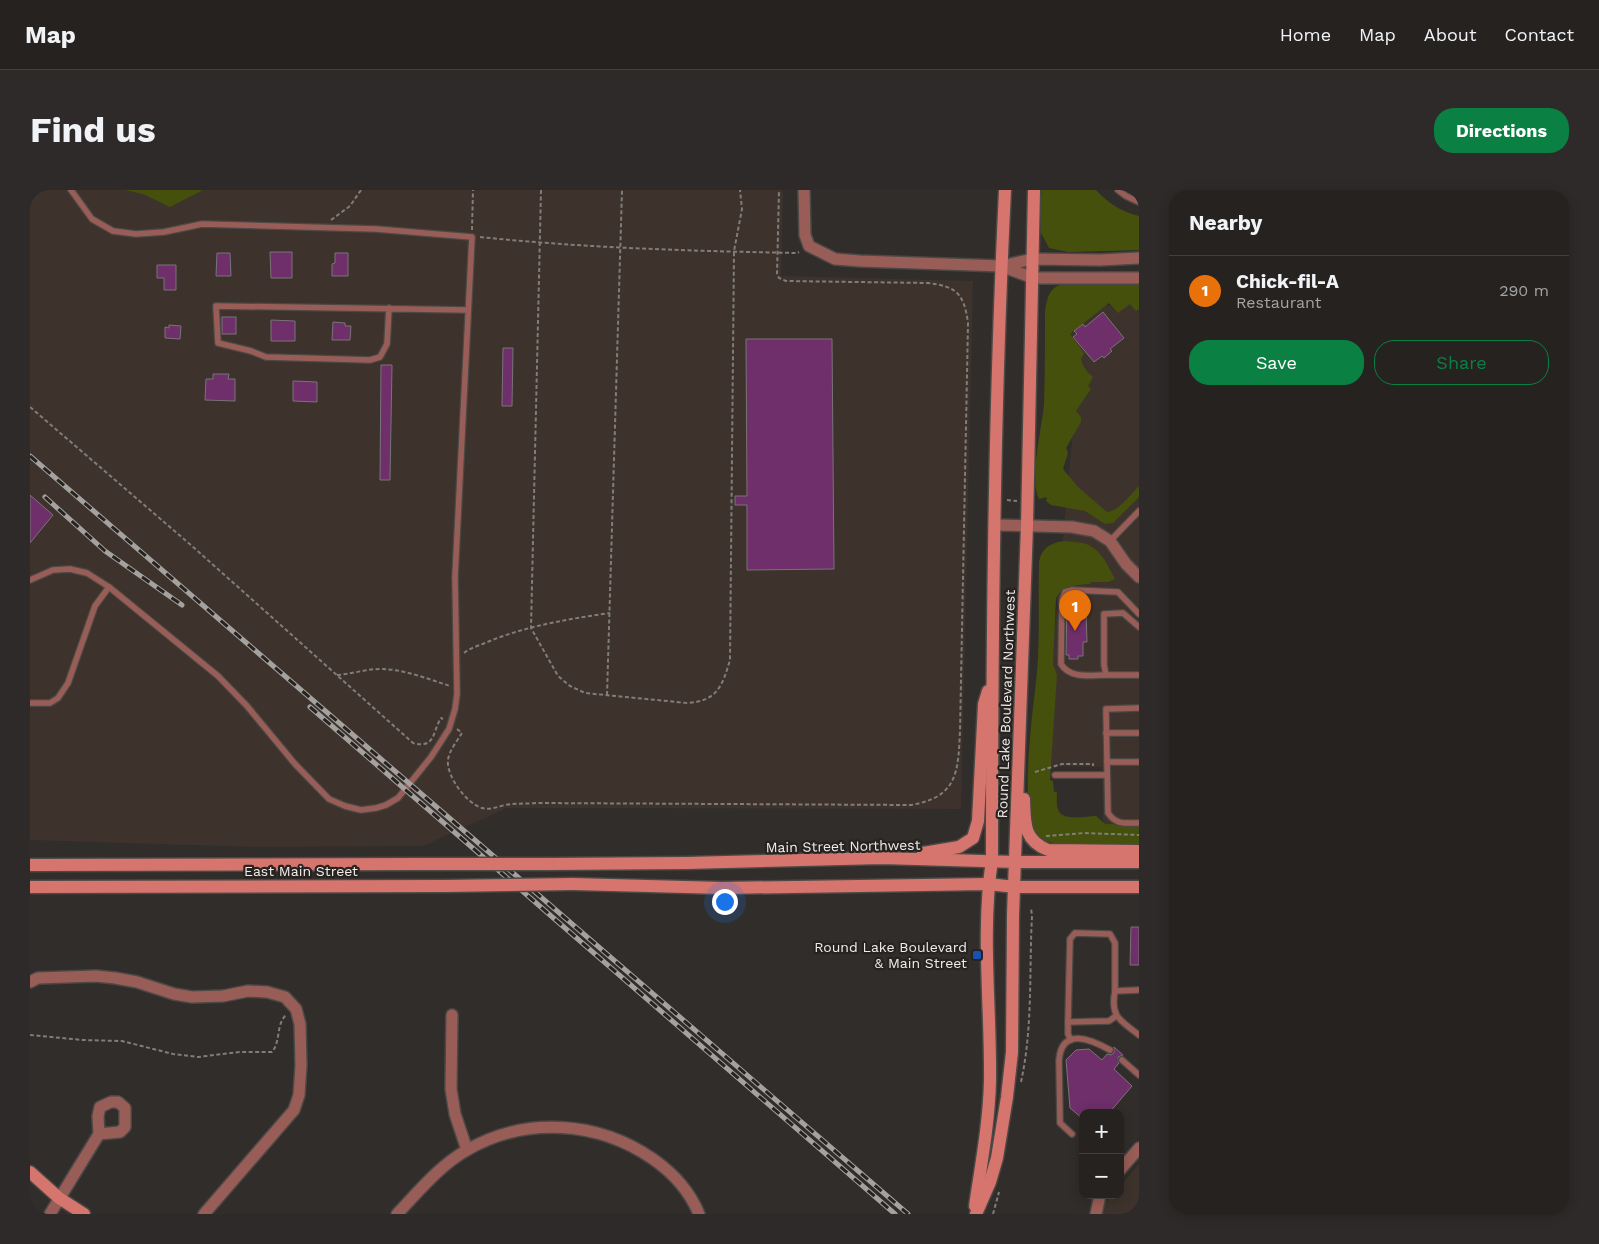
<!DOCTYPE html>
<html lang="en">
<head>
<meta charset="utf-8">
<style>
  :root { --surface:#252220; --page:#2d2a29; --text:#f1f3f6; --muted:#a3a4a5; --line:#423f3e; --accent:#0b8043 }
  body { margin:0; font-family:"Work Sans",sans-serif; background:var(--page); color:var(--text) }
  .controls { position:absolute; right:15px; bottom:15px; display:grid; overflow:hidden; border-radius:10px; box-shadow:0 2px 12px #0003 }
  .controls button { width:45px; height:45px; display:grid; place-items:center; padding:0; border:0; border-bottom:1px solid var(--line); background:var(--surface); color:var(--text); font:25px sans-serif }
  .you { position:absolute; left:694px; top:711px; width:18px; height:18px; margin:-12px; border:4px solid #fff; border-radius:50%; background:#1a73e8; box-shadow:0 0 0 8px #1a73e833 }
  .badge { display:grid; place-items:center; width:32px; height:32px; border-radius:50%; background:var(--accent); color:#fff; font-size:16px; font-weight:700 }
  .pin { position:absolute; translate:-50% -41px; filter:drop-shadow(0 1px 2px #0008) }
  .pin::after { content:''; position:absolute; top:26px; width:18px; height:15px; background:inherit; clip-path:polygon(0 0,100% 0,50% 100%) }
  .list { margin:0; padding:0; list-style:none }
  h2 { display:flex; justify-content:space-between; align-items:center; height:65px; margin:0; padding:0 20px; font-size:21px }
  h2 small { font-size:16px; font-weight:400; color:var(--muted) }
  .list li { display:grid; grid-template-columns:32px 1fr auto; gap:15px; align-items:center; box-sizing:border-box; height:70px; padding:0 20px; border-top:1px solid var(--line) }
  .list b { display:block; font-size:19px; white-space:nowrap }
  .list p { margin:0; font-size:16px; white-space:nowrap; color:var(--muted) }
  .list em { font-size:16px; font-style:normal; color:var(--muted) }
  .actions { display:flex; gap:10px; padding:15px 20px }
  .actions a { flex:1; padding:11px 0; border:1px solid var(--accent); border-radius:20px; text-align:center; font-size:18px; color:var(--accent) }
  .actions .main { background:var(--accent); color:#fff }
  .map { position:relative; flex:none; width:1109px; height:1024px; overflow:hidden; border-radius:20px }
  header { display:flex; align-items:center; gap:30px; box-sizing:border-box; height:70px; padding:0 25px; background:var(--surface); border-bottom:1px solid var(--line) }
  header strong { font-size:24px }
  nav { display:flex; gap:28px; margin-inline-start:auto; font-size:18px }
  .intro { display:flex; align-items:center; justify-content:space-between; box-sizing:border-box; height:120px; padding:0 30px }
  h1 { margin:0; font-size:35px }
  .button { padding:12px 22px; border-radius:20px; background:var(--accent); color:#fff; font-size:18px; font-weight:700 }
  main { display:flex; gap:30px; padding:0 30px }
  aside { flex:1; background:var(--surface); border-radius:20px; box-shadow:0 2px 12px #0003 }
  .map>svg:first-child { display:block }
</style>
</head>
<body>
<header>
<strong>Map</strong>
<nav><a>Home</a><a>Map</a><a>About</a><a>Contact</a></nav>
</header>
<div class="intro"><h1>Find us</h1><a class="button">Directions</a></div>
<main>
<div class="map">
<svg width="1109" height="1024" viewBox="0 0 1109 1024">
  <rect width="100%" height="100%" fill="#312d2a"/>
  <g fill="#3d332c">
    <polygon points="0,0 753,0 751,86 943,91 931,619 477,618 393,656 224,657 0,650"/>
    <polygon points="1109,114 1109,638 1073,638 1072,577 1012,576 1050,165 1038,140 1068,116"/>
    <polygon points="1109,974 1109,1024 1065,1024 1082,1005 1090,1005 1090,996"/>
  </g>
  <g fill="#44500c">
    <polygon points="95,0 173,0 140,17 113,4"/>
    <path d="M1012,0H1066C1078,13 1092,22 1109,26V60L1038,62L1019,58L1011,43L1010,16Z"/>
    <path d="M1040,92H1109V119L1106,121L1100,114L1088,123L1079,113L1040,144L1054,163L1051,169C1052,176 1058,183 1063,187L1058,196L1061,199L1046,221L1051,227V232L1036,258L1038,263L1033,279L1048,297L1077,322C1090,320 1100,305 1109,296V307L1083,333L1075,334L1055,321L1021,315L1016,311L1017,307L1009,309C999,288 1012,238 1014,214C1015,183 1015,152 1015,121C1018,103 1020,96 1040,92Z"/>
    <path d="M1036,351C1042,352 1050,352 1056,354C1071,359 1078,376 1085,389L1078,392H1061L1060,394C1045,396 1032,394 1026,409L1023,474L1027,485L1020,590L1023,591L1024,602H1027C1027,608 1026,614 1028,619C1031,632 1056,626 1066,626L1075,634L1109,635V658C1091,657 1019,658 1008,647C987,625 1004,515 1007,482C1010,446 1008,409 1009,372C1012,357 1022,352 1036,351Z"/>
  </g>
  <g fill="#6e2f6a" stroke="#797478">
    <polygon points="240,62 262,62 262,88 241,88"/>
    <polygon points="187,63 200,63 201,86 186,86"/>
    <polygon points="305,63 318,63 318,86 302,86 302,74 305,73"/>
    <polygon points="127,75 146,75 146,100 134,100 134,88 127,88"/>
    <polygon points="1073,122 1094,148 1080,159 1082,161 1074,168 1072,166 1064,172 1043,147 1047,144 1044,141 1053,134 1055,137"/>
    <rect x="192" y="127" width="14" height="17"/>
    <polygon points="241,130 265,131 265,151 241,151"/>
    <polygon points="303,132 315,133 315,136 321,136 320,150 302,150"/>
    <polygon points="139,135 151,136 150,149 135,148 135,137 139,138"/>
    <polygon points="716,149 802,149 804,379 717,380 717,315 705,315 705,306 717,306"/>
    <polygon points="473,158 483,158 482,216 472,216"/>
    <polygon points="351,175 362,175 360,290 350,290"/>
    <polygon points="183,184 199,184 198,189 205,189 205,211 175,210 176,189 183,189"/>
    <polygon points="263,191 287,192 287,212 263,211"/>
    <polygon points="0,305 23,325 0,353"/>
    <polygon points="1037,413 1054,414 1054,420 1056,420 1057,452 1053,452 1053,466 1048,466 1048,469 1039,469 1039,465 1036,465"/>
    <polygon points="1101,737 1109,737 1109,775 1100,775"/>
    <polygon points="1084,857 1093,865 1088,867 1089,873 1084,879 1102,896 1079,923 1053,923 1053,929 1040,918 1036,870 1046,860 1059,859 1072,870 1077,864 1081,865 1084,863"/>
  </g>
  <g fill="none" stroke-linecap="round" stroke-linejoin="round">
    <g stroke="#4c4845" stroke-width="8">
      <g id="lane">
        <polyline points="1088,0 1096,6 1109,12"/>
        <polyline points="359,118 357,154 350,167 340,170 236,167 221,161 188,153 186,116 438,120"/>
        <polyline points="1080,351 1109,321"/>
        <polyline points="0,390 23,380 40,379 57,383 79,397 188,486 217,516 265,574 299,609 315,616 331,620 346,618 356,615 368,608 401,567 419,539 425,519 427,504 425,387 442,47 346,39 172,34 134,42 106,44 83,41 62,29 41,0"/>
        <polyline points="1109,437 1093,423 1074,424 1074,475 1076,485 1109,485"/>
        <path d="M1076,485C1060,485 1040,489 1031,474L1032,410L1035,402L1042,400L1088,402L1109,424"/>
        <polyline points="0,513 20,513 28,508 38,493 65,416 79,397"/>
        <path d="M1109,518L1076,519L1078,623C1086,635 1095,633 1109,633"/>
        <polyline points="1076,543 1109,543"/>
        <polyline points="1077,572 1109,572"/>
        <polyline points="1025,585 1077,585"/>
        <path d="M1109,800L1085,801C1080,827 1090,830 1109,845"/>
        <polyline points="1038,832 1040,749 1045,743 1080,744 1085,753 1085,801"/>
        <polyline points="1041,850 1038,844 1038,832 1079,831 1086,826"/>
        <polyline points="1092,870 1109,885"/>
        <path d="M1042,944L1030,933L1029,870C1032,836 1062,850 1080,860"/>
      </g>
    </g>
    <g stroke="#4c4845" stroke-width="14">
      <g id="street">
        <polyline points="774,0 775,45 779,56 805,69 830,71 971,76 1003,69 1070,70 1109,68"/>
        <polyline points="971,76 1003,88 1109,88"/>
        <polyline points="965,335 1042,337 1064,341 1080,351 1096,374 1109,387"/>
        <polyline points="0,792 8,788 66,786 85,788 107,792 144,804 162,807 193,806 218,801 237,802 255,807 266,819 270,834 271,875 269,905 264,920 174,1024"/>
        <polyline points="422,825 421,899 425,924 437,960"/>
        <polygon points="81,912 88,912 95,918 95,937 90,942 69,944 68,926 70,917"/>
        <polyline points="1090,980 1109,958"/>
        <polyline points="20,1024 69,944"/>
        <path d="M367,1024C389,1001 409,976 437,960C496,926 568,931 623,969C643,983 660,1002 669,1024"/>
        <polyline points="1066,1024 1070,1005"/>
      </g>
    </g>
    <g stroke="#4c4845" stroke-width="15">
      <g id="secondary">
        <path d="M994,609C995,633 993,650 1018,660L1109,661"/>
        <polyline points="893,663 929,657 943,648 948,631 954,514 958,501"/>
        <polyline points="518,674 657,673 852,668 985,672 1109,672"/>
        <polyline points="0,675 390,674"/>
        <polyline points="543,694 692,698 958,694 985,697 1109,697"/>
        <polyline points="0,697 415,696"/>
        <polyline points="0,982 29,1008 54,1024"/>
        <path d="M945,1016C951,975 959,933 960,891C961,818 951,743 962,670C962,447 964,223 975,0"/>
        <polyline points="946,1024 960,992 967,968 977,907 982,862 983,725 997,336 1004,0"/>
      </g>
    </g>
    <g stroke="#807d7a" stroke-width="2" stroke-dasharray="4 2.5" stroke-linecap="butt">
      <path d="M511,0L501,438L528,486L540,496L555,503L657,513C687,511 692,497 700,470L704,61L712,19L710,0"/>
      <polyline points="301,30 320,16 331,0"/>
      <polyline points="442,40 443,0"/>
      <path d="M450,47C555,58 661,61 767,63L769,62"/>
      <path d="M0,217L162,356L383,553C406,559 402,542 411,528L413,529"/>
      <polyline points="977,310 987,311"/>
      <path d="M434,463C440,458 448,456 455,453C495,436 538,429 580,423"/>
      <path d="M307,485C322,484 336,479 350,479C374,479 398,489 420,496"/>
      <polyline points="577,505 592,0"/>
      <path d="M427,539L432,543C427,551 419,561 418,570C416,586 437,614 452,618C460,620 467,617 475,615C485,613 495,614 506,613L881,615C928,607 928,582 930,541L938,133C934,103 926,96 897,93L756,91L749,88L747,84L749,0"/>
      <polyline points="1005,582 1032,574 1063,574 1063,576"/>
      <polyline points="1016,646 1054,643 1109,645"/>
      <path d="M0,845L53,850L92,851L143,864L168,867L210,862H242C251,851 246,834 256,825"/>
      <path d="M991,892C1003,837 999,782 1002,726L1001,718"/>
      <polyline points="963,1024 969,1002"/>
    </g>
    <use href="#lane" stroke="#995d57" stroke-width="5.5"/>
    <use href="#street" stroke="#995d57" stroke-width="11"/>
    <use href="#secondary" stroke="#d5756e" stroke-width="12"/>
    <g stroke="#a4a19f" stroke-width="5">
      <g id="rail">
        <polyline points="0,266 878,1024"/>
        <polyline points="15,307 75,361 152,415"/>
        <polyline points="280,517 865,1024"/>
      </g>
    </g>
    <use href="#rail" stroke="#272320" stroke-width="3" stroke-dasharray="9" stroke-linecap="butt"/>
    <g stroke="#4c4845" stroke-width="15" stroke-linecap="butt">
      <g id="secondary-bridge">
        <polyline points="390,674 518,674"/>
        <polyline points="415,696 543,694"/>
      </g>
    </g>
    <use href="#secondary-bridge" stroke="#d5756e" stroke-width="12"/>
  </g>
  <rect fill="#1a4fb4" stroke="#272320" stroke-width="2" x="942" y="760" width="10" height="10" rx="2.5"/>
  <g text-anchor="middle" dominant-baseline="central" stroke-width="4.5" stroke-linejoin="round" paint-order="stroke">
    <g font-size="14" fill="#efecea" stroke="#272320">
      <text transform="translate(976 514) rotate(-88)">Round Lake Boulevard Northwest</text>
      <text transform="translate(813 656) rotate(-1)">Main Street Northwest</text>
      <text x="271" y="681">East Main Street</text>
    </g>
    <g font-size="14" fill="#efecea" stroke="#272320" text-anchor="end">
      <text x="937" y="757">Round Lake Boulevard<tspan x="937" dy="16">&amp; Main Street</tspan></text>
    </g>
  </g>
</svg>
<div class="controls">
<button>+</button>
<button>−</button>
</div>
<div class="you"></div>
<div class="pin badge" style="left:1045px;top:441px;background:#e8710a">1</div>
</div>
<aside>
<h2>Nearby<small></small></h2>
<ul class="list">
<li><span class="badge" style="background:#e8710a">1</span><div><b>Chick-fil-A</b><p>Restaurant</p></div><em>290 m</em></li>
</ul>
<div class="actions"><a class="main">Save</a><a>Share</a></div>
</aside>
</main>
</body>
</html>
